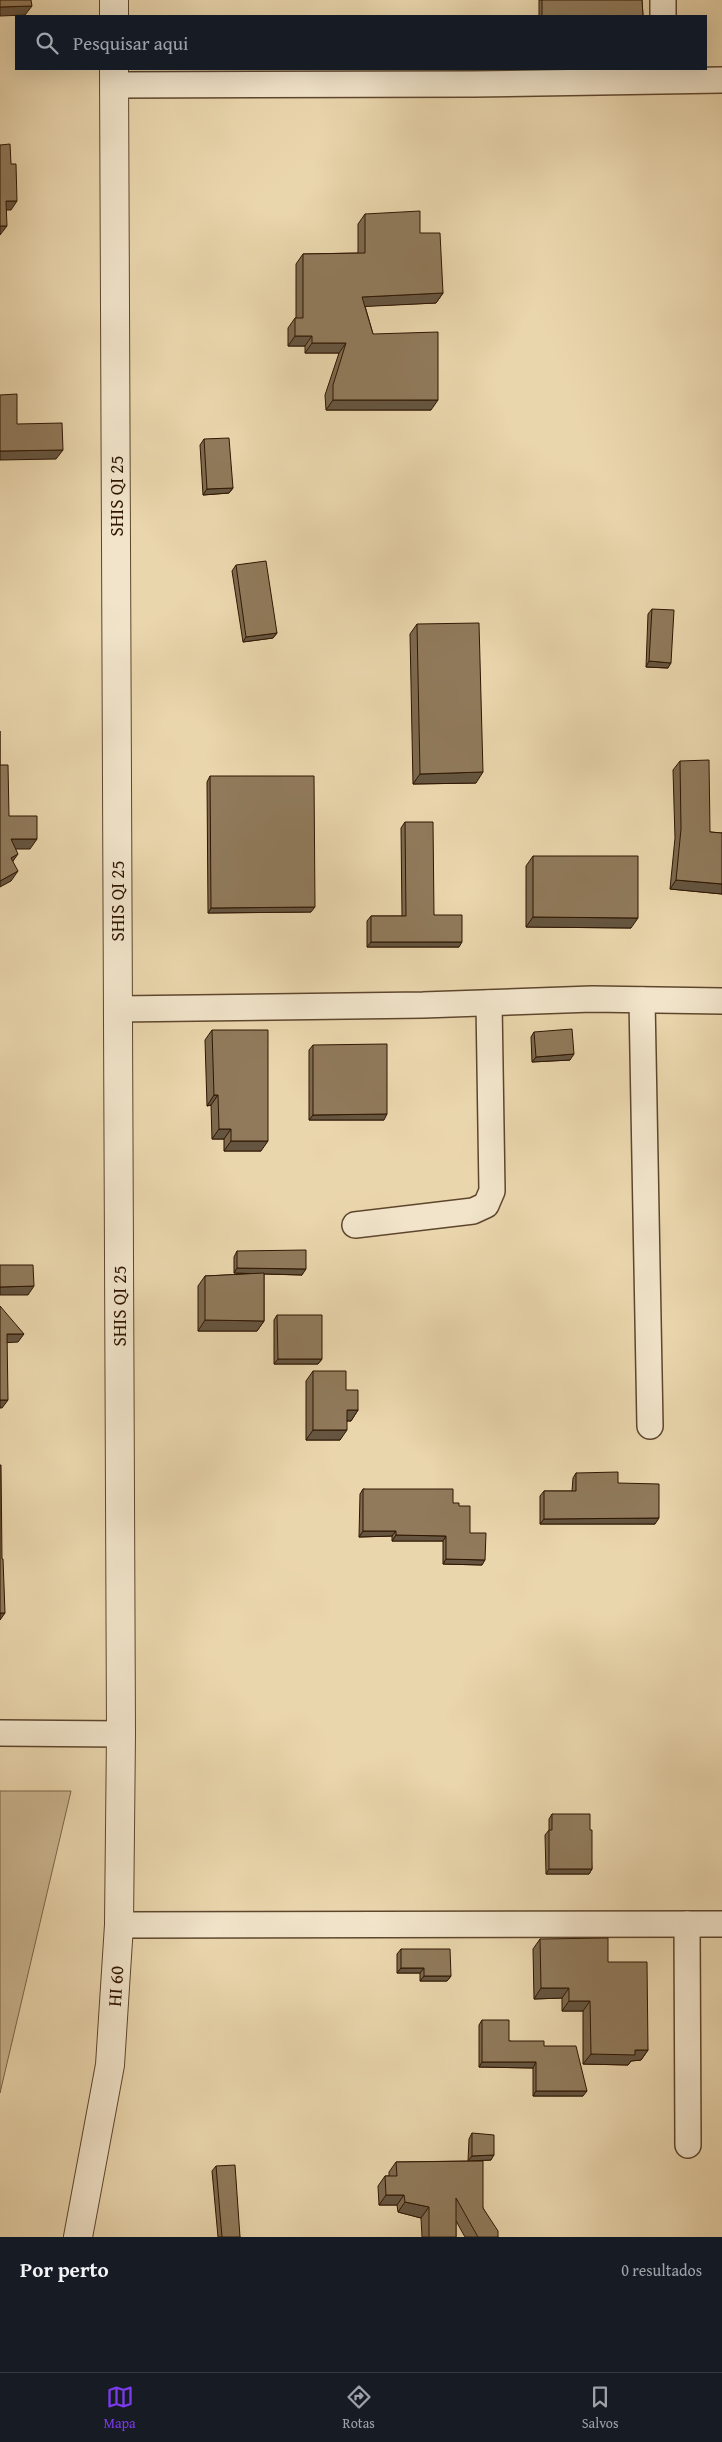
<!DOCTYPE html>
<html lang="pt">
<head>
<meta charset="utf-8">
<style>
  :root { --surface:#171b24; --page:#20242c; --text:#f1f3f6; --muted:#9ea1a6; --line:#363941; --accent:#7c3aed }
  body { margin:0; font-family:"Gentium Book Plus",serif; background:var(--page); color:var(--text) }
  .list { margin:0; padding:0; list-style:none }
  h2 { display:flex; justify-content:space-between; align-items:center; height:65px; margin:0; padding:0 20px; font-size:21px }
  h2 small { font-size:16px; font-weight:400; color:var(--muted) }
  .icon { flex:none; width:28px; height:28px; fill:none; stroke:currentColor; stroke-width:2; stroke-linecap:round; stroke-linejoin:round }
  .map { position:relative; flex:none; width:722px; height:2237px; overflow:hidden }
  .search { position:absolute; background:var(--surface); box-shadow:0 5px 20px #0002; left:15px; right:15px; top:15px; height:55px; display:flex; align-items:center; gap:12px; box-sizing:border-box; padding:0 18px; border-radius:0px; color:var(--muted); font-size:19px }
  .sheet { height:135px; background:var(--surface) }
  nav { display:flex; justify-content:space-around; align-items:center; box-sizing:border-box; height:70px; border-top:1px solid var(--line); background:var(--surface); font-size:14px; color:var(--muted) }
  nav a { display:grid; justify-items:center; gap:2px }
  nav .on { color:var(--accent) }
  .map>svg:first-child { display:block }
</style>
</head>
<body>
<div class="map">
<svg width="722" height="2237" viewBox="0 0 722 2237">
  <rect width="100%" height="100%" fill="#ead6ad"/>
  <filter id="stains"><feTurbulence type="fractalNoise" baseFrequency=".004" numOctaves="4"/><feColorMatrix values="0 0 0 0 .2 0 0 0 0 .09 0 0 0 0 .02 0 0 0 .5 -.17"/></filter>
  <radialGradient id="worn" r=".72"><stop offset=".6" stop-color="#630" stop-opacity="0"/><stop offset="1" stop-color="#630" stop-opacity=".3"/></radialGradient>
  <polygon fill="#cab590" stroke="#7c6649" points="0,1791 71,1791 0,2093"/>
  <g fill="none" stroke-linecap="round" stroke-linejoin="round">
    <g stroke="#5e462d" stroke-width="28">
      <g id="minor">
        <polyline points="663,16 663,0"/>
        <polyline points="114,85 474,84 722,80"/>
        <polyline points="642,1000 650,1426"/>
        <polyline points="118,1009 423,1005 592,999 722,1001"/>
        <polyline points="355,1225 473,1211 486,1205 492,1191 489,1003"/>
        <polyline points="0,1733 121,1734"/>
        <polyline points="687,1924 688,2145"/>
        <polyline points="119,1925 722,1924"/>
      </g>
    </g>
    <g stroke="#5e462d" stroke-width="30">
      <g id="tertiary">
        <polyline points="114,16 114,0"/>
        <path id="s1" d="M78,2237L110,2065L119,1925L121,1734L114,69"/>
      </g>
    </g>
    <use href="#minor" stroke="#f1e4ca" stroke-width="25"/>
    <use href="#tertiary" stroke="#f1e4ca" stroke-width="28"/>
  </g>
  <g fill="#7c694e" stroke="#2f1602">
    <polygon points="539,0 642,0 643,16 539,16"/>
    <polygon points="365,214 420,233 443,293 436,303 365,306 373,334 431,410 326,410 325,395 339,353 305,353 305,346 288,346 288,328 295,318 296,318 296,264 303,254 358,253 358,224"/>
    <polygon points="204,439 233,488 229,493 203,495 200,445"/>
    <polygon points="236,565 277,633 273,638 243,642 232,571"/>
    <polygon points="652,609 668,668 646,667 648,614"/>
    <polygon points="417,624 476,783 413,784 410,634"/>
    <polygon points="680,761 710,832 722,833 722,894 670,889 675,838 673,770"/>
    <polygon points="210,776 311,912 208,913 207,782"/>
    <polygon points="405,822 434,915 459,947 367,947 367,921 371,916 402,916 401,828"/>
    <polygon points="533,856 631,928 526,927 526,866"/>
    <polygon points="212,1030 261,1151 224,1151 224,1139 212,1139 211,1105 207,1106 205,1040"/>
    <polygon points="534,1032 570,1060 532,1062 531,1037"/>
    <polygon points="313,1045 384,1120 309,1120 309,1050"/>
    <polygon points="237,1251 302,1275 264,1274 264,1321 257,1331 198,1331 198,1286 205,1276 250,1274 234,1273 234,1257"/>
    <polygon points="277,1315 322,1359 318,1364 274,1364 274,1320"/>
    <polygon points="313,1371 346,1390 358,1410 351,1421 347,1421 340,1440 306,1440 306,1381"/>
    <polygon points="576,1473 618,1483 655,1524 540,1524 540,1496 544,1491 572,1491 573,1478"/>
    <polygon points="363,1489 453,1503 459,1506 482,1565 443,1564 443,1541 392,1541 392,1536 359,1537 360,1494"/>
    <polygon points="552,1814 590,1830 592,1869 589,1874 546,1874 545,1835 549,1830 549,1819"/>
    <polygon points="540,1939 608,1962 648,2050 641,2060 631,2061 628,2065 583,2064 583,2011 562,2011 562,1998 534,1999 533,1949"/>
    <polygon points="401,1949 451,1976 447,1981 420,1981 420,1973 397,1973 397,1954"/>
    <polygon points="482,2020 509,2041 544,2046 583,2096 533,2096 533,2068 479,2067 479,2025"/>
    <polygon points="472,2133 491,2160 469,2161 483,2208 498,2237 465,2237 456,2221 456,2237 422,2237 421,2218 398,2212 397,2205 379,2205 378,2186 385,2176 389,2176 389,2172 396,2162 468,2161 469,2139"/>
    <polygon points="216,2166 240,2237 218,2237 212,2171"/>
  </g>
  <g fill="#655540" stroke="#2f1602">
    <polygon points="32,6 25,15 0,16 0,7"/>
    <polygon points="6,201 17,201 11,210 0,210"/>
    <polygon points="0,226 7,226 0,235"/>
    <polygon points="443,293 436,303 355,307 362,297"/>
    <polygon points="295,336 312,336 305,346 288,346"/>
    <polygon points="312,343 346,343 339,353 305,353"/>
    <polygon points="333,400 438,400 431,410 326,410"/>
    <polygon points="63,450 56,459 0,460 0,451"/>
    <polygon points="233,488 229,493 203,495 207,489"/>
    <polygon points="277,633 273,638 243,642 246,637"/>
    <polygon points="649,661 671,663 668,668 646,667"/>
    <polygon points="483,772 476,783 413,784 420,774"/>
    <polygon points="11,839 37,839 30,849 4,849"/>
    <polygon points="18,854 11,864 11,858"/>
    <polygon points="18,871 11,881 0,887 0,881"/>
    <polygon points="676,880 722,884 722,894 670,889"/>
    <polygon points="315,907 311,912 208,913 211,908"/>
    <polygon points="533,917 638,918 631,928 526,927"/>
    <polygon points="371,942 462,942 459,947 367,947"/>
    <polygon points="574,1054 570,1060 532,1062 536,1057"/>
    <polygon points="214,1095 218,1095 211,1105 207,1106"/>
    <polygon points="387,1114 384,1120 309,1120 313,1115"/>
    <polygon points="219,1129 231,1129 224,1139 212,1139"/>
    <polygon points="231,1141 268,1141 261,1151 224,1151"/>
    <polygon points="237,1268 306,1269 302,1275 234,1273"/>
    <polygon points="34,1286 28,1295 0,1295 0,1287"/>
    <polygon points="205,1320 264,1321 257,1331 198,1331"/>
    <polygon points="7,1334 24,1334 18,1342 1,1343"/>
    <polygon points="278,1359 322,1359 318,1364 274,1364"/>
    <polygon points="0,1400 8,1400 2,1408 0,1408"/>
    <polygon points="347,1410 358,1410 351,1421 339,1420"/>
    <polygon points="313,1430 347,1430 340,1440 306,1440"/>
    <polygon points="659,1518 655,1524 540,1524 544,1519"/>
    <polygon points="363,1531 396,1531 392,1536 359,1537"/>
    <polygon points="396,1535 446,1536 443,1541 392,1541"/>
    <polygon points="446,1559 485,1560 482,1565 443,1564"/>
    <polygon points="0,1613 5,1613 0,1620"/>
    <polygon points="549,1869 592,1869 589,1874 546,1874"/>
    <polygon points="401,1968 424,1968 420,1973 397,1973"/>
    <polygon points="424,1976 451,1976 447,1981 420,1981"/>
    <polygon points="541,1988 569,1988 562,1998 534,1999"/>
    <polygon points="569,2001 590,2001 583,2011 562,2011"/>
    <polygon points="635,2050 648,2050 641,2060 631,2061 628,2065 583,2064 591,2054"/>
    <polygon points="482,2062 536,2062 533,2068 479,2067"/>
    <polygon points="536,2091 587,2091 583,2096 533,2096"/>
    <polygon points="494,2155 491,2160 468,2161 472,2156"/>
    <polygon points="386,2195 404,2195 397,2205 379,2205"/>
    <polygon points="405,2202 429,2207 421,2218 398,2212"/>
  </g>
  <g fill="#907a5b" stroke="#2f1602">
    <polygon points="0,0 31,0 32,6 0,7"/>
    <polygon points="542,0 642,0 643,16 542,16"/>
    <polygon points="10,144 11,164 16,164 17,201 6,201 7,226 0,226 0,145"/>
    <polygon points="420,211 420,233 440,233 443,293 362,297 373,334 438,332 438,400 333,400 333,385 346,343 312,343 312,336 295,336 295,318 303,318 303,254 365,253 365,214"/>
    <polygon points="17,394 17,424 62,423 63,450 0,451 0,395"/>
    <polygon points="229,438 233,488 207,489 204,439"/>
    <polygon points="266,561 277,633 246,637 236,565"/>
    <polygon points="652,609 674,610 671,663 649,661"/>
    <polygon points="479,623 483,772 420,774 417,624"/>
    <polygon points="0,731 0,765 8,765 9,816 37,816 37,839 11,839 18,854 11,858 18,871 0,881"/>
    <polygon points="709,760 710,832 722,833 722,884 676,880 681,829 680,761"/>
    <polygon points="210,776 314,776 315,907 211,908"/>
    <polygon points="405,822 433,822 434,915 462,915 462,942 371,942 371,916 406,916"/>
    <polygon points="533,856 638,856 638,918 533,917"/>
    <polygon points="572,1029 574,1054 536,1057 534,1032"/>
    <polygon points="212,1030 268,1030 268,1141 231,1141 231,1129 219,1129 218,1095 214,1095"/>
    <polygon points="387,1044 387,1114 313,1115 313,1045"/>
    <polygon points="306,1250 306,1269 237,1268 237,1251"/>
    <polygon points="0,1265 33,1265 34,1286 0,1287"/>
    <polygon points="264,1273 264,1321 205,1320 205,1276"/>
    <polygon points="0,1306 24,1334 7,1334 8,1400 0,1400"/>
    <polygon points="277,1315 322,1315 322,1359 278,1359"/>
    <polygon points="313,1371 346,1371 346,1390 358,1390 358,1410 347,1410 347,1430 313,1430"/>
    <polygon points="0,1465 1,1465 2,1559 3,1559 5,1613 0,1613"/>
    <polygon points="618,1472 618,1483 659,1484 659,1518 544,1519 544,1491 576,1491 576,1473"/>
    <polygon points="363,1489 453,1489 453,1503 459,1503 459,1506 470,1506 470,1533 486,1533 485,1560 446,1559 446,1536 396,1535 396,1531 363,1531"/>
    <polygon points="552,1814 590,1814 590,1830 592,1830 592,1869 549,1869 549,1830 552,1830"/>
    <polygon points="608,1938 608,1962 647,1962 648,2050 635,2050 635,2055 591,2054 590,2001 569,2001 569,1988 541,1988 540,1939"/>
    <polygon points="401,1949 450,1949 451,1976 424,1976 424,1968 401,1968"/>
    <polygon points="482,2020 509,2020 509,2041 544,2041 544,2046 576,2046 587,2091 536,2091 536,2062 482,2062"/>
    <polygon points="472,2133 494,2135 494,2155 472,2156"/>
    <polygon points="483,2161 483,2208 498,2231 498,2237 478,2237 456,2198 456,2237 429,2237 429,2207 405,2202 404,2195 386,2195 385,2176 397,2176 396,2162"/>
    <polygon points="235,2165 240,2237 222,2237 216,2166"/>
  </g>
  <g text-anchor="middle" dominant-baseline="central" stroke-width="5" stroke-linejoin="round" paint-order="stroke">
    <g font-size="19" fill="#2f1602" stroke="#f1e4ca">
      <text transform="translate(116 496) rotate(-90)">SHIS QI 25</text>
      <text transform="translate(117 901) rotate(-90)">SHIS QI 25</text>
      <text transform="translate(119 1306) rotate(-90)">SHIS QI 25</text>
      <text stroke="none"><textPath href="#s1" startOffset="254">HI 60</textPath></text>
    </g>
  </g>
  <rect width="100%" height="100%" filter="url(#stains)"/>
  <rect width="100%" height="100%" fill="url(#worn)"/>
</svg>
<div class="search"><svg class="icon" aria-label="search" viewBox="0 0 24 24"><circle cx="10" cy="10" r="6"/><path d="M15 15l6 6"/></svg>Pesquisar aqui</div>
</div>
<section class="sheet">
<h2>Por perto<small>0 resultados</small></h2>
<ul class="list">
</ul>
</section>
<nav>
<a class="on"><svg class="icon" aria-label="map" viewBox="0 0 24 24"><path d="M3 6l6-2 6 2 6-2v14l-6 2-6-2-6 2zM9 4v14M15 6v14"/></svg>Mapa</a>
<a><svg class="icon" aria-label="directions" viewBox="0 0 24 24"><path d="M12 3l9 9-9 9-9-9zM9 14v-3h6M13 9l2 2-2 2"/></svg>Rotas</a>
<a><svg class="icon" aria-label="saved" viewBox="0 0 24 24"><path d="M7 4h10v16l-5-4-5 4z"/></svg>Salvos</a>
</nav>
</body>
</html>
